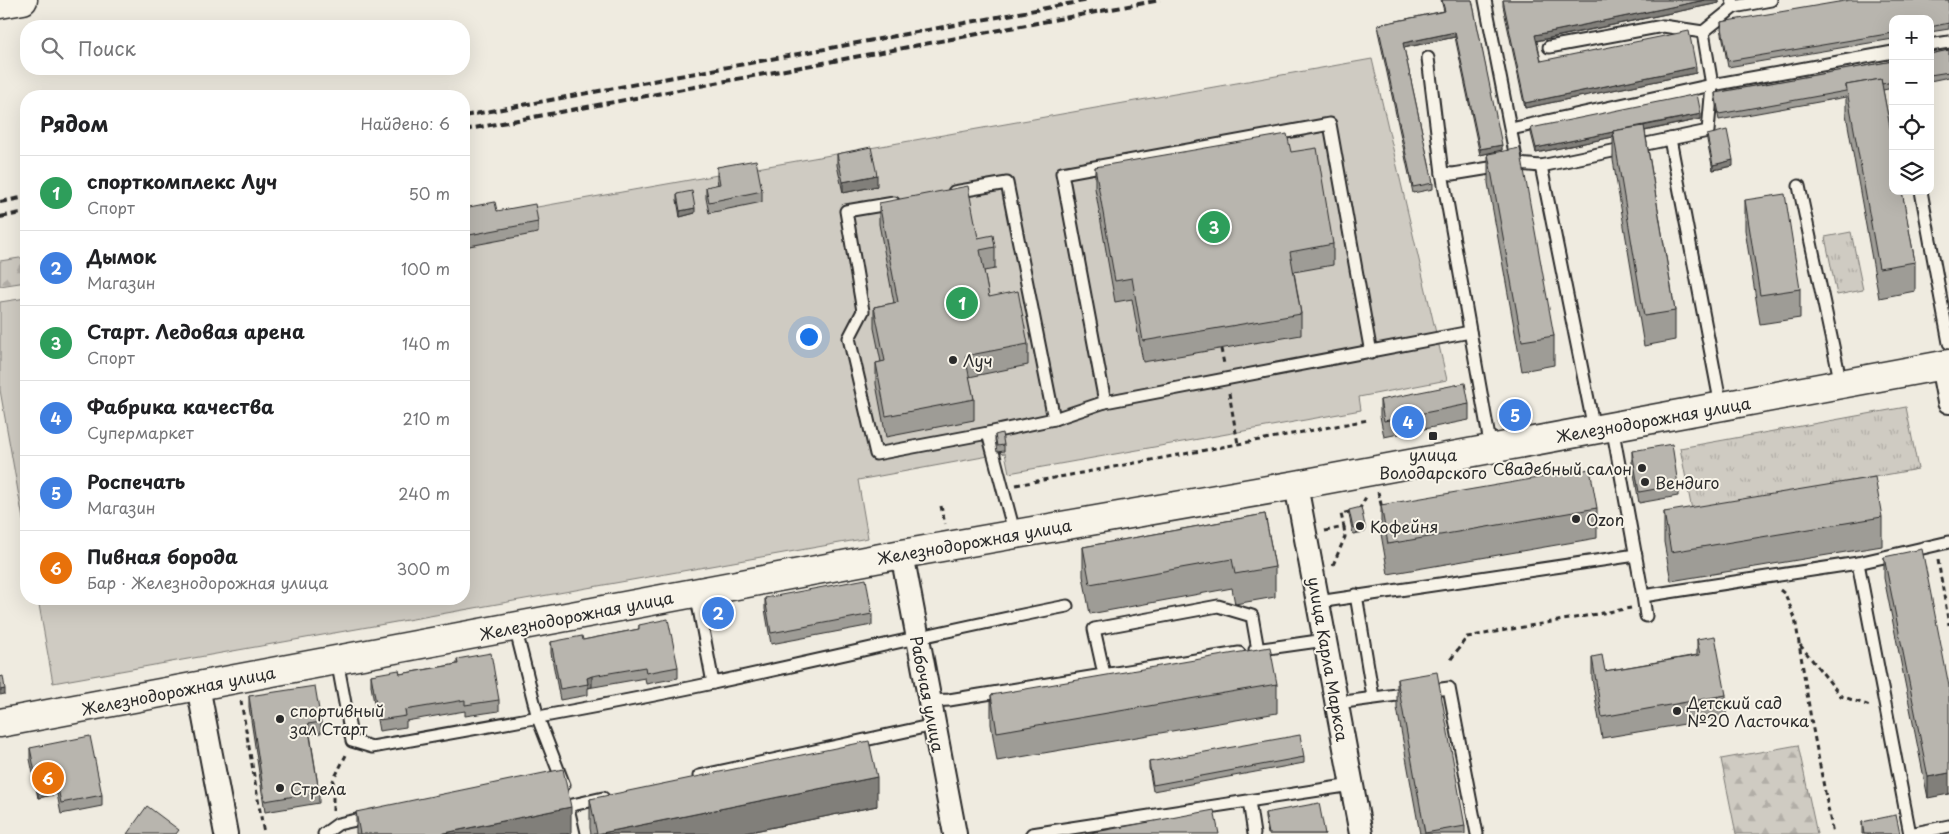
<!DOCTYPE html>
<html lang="ru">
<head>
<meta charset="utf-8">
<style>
  :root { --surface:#fff; --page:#f2f2f2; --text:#202124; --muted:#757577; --line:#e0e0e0; --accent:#1a73e8 }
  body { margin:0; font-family:"Playpen Sans",sans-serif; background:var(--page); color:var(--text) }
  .controls { position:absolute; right:15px; top:15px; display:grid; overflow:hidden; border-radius:10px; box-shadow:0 5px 20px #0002 }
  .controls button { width:45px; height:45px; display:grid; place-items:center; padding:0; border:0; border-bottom:1px solid var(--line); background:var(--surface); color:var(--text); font:25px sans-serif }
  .you { position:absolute; left:808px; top:336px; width:18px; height:18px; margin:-12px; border:4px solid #fff; border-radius:50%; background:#1a73e8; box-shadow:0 0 0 8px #1a73e833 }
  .badge { display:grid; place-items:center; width:32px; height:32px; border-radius:50%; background:var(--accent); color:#fff; font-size:16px; font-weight:700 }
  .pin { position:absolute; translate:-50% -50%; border:2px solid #fff; box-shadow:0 1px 5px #0006 }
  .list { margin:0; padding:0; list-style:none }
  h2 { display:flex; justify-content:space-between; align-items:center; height:65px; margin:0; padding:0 20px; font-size:21px }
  h2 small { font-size:16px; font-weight:400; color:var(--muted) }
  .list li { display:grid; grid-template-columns:32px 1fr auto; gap:15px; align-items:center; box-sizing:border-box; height:75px; padding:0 20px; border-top:1px solid var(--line) }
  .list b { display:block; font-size:19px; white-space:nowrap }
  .list p { margin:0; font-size:16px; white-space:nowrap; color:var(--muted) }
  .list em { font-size:16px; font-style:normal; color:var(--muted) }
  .icon { flex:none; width:28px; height:28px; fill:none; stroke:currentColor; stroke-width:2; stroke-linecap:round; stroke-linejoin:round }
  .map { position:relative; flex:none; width:1949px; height:834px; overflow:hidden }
  .search { position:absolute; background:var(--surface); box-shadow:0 5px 20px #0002; left:20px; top:20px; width:450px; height:55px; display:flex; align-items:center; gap:12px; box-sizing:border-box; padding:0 18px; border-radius:20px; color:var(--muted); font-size:19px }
  .panel { position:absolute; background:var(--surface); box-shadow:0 5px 20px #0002; left:20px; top:90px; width:450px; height:515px; border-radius:20px }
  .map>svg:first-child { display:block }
</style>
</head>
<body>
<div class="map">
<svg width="1949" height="834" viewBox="0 0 1949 834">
  <defs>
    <pattern id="grass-tufts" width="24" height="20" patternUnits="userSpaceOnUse" patternTransform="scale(1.25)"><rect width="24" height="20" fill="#cfcbc2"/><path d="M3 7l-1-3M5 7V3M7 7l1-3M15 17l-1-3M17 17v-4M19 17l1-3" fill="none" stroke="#b2aea7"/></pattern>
    <pattern id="forest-firs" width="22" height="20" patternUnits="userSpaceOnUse" patternTransform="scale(1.25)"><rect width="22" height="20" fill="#cfcbc2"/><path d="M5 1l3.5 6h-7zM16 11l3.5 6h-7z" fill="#b2aea7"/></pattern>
  </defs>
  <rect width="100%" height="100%" fill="#efebe0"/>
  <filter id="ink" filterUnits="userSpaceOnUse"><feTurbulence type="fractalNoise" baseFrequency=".02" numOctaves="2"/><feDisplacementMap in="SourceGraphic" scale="10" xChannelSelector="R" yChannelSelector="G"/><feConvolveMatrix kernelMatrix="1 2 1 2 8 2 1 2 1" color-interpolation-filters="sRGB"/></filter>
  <g filter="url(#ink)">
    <g fill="url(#grass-tufts)" stroke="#7d7b76">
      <polygon points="1851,232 1863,290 1837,295 1825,237"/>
      <polygon points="1906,407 1918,469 1692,510 1680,448"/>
    </g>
    <g fill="url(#forest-firs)" stroke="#7d7b76">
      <polygon points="26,257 26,282 0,286 0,261"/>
      <polygon points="1798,745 1817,834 1736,834 1721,759"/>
    </g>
    <g fill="#cfcbc2" stroke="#7d7b76">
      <polygon points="1372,59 1447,380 1359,397 1361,410 1009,473 1005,453 858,480 868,538 53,683 38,599 464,599 464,220"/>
      <polygon points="26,298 26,536 0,390 0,302"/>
    </g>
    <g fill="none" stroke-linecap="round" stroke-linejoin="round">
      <g stroke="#2b2b2b" stroke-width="15">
        <g id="lane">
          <polyline points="1485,0 1517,163"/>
          <polyline points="1732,0 1734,7 1771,0"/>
          <polyline points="1930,45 1949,42"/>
          <polyline points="1549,47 1663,26 1703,32"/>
          <polyline points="1428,58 1442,173 1453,174 1502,166"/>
          <polyline points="1511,129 1712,85 1893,52"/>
          <polyline points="1670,139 1721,406"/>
          <polyline points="1517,164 1541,166 1708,131 1712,85 1703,32 1734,7"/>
          <polyline points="1541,166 1594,429"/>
          <polyline points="1442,173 1491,449"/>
          <polyline points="1799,186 1841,384"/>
          <polyline points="1921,191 1949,343"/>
          <polyline points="954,192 1007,183 1054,419 988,433 1015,535"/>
          <polyline points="894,203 846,211 863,311 849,338 876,454 988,433"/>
          <polyline points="1371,353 1330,124 1062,173 1105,402 1470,332"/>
          <polyline points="1054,419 1105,402"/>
          <polyline points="1612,426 1643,596"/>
          <polyline points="1858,563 1949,542"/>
          <polyline points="696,593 713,683"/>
          <polyline points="1356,595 1373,697"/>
          <polyline points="1318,602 1636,555"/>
          <polyline points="1646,616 1643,596 1858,563 1910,834 1949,826"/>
          <polyline points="515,627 538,718 564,785"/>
          <polyline points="1255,650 1325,640"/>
          <path d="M337,660L352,741L372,747C486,727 600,707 713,683C832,658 949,629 1067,606"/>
          <polyline points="1104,674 1094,629 1218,606 1252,616 1258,650"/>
          <polyline points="930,701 949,700 1239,653"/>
          <polyline points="1337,703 1449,688 1477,834"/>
          <polyline points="699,776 934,725"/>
          <polyline points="1249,801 1254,834"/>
          <polyline points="568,806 603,798"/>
          <polyline points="568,808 574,834"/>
          <polyline points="324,834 338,824 370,817"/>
          <polyline points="1032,834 1352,785"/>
        </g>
      </g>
      <g stroke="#2b2b2b" stroke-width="26">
        <g id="street">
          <polyline points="1942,365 1949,402"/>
          <polyline points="1296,485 1361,834"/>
          <polyline points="902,554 955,834"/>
          <polyline points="198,686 226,834"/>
        </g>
      </g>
      <g stroke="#2b2b2b" stroke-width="31">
        <g id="secondary">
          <polyline points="0,4 23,0"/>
          <polyline points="0,723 902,554 1296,485 1949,364"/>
        </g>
      </g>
      <g stroke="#2b2b2b" stroke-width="3" stroke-dasharray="5 4" stroke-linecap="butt">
        <polyline points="1221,349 1224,364"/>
        <polyline points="1229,393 1238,444"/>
        <polyline points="1016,485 1368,420"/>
        <polyline points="1378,492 1382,508"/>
        <polyline points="941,506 945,524"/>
        <polyline points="1359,510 1367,495"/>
        <polyline points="1325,531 1344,527 1341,514 1353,511"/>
        <polyline points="1938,560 1949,625"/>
        <polyline points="1333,565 1345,537 1344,527"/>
        <polyline points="1780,590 1785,594 1795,618 1811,719 1833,834"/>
        <polyline points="1800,645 1841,696 1870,706"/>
        <polyline points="1451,659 1467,637 1631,608"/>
        <polyline points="241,701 264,834"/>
        <polyline points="333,811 333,781 346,755"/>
      </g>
      <use href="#lane" stroke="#f7f3e8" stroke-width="11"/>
      <use href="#street" stroke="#f7f3e8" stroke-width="22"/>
      <use href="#secondary" stroke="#f7f3e8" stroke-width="28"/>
      <g stroke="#2b2b2b" stroke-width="4" stroke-dasharray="8 4" stroke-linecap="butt">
        <polyline points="464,116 1089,0"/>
        <polyline points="464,130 1160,0"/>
        <polyline points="0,202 26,197"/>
        <polyline points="0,217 26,212"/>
      </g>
    </g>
    <g fill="#9e9c96" stroke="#2b2b2b">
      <polygon points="1441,0 1472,0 1502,150 1480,155 1455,37 1404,48 1433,183 1433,189 1413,193 1378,31 1378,25 1444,11"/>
      <polygon points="1503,0 1719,0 1719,3 1537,41 1541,61 1696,73 1525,108 1503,6"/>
      <polygon points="1949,0 1949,29 1930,32 1930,19 1893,19 1893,39 1728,67 1721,28 1721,22"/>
      <polygon points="1949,50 1949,77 1930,81 1930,54"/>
      <polygon points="1893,61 1893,88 1883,90 1915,262 1915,291 1879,298 1846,114 1846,97 1719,120 1715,99 1715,93"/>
      <polygon points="1701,119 1645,131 1675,311 1675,340 1644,346 1613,160 1613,137 1536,153 1531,133 1531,128"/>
      <polygon points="1707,135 1733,166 1713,170 1707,140"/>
      <polygon points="1291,152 1333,244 1333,265 1294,272 1301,314 1301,335 1143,362 1132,299 1115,302 1095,188 1095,167"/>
      <polygon points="837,154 877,186 843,193 837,165"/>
      <polygon points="1488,154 1554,336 1554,365 1522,371 1488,183"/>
      <polygon points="717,167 762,191 762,202 709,213 706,198 706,187 718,185 717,179"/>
      <polygon points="677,194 695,213 680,217 677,200"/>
      <polygon points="1745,200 1800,289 1800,318 1760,324 1745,230"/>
      <polygon points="879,203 978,238 995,247 995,269 984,271 989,297 1028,344 1028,365 969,377 974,399 974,420 886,437 876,384 876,363 881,362 874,328 874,307 894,303 879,224"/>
      <polygon points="464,208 497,211 538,222 538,233 464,247"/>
      <polygon points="1380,400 1469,404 1469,420 1384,437 1380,416"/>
      <polygon points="995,435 1004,445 1004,451 997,452 995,440"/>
      <polygon points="1632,451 1678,485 1678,496 1639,503 1632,462"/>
      <polygon points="1381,505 1597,508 1597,538 1388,574 1381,534"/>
      <polygon points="1349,510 1365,526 1365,532 1353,534 1349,515"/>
      <polygon points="1664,512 1882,517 1882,546 1671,581 1664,542"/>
      <polygon points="1265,514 1275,567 1275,597 1235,604 1232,588 1090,614 1083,576 1083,547"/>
      <polygon points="1884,557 1949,686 1928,798 1884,578"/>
      <polygon points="765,598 872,614 872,625 771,644 765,609"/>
      <polygon points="639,625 678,667 678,678 646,684 645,678 588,688 588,695 560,700 551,653 551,642 583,640 639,629"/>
      <polygon points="1697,639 1726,695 1726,717 1602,738 1592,678 1592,657 1605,671 1697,655"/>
      <polygon points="457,659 499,700 499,711 465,716 465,711 406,721 406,727 379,731 371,686 371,675 400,674 457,664"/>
      <polygon points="1397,679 1465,826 1465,834 1420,834 1397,708"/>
      <polygon points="1277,684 1277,713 997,761 991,724 991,695"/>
      <polygon points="249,696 321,722 321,733 310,734 319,792 319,803 265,812 249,707"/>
      <polygon points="30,748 102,795 102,806 61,814 57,794 38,798 30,759"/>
      <polygon points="1304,757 1304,763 1153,791 1149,768 1149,762"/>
      <polygon points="590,799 877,806 740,834 591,834 590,828"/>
      <polygon points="356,812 571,834 356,834"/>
      <polygon points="1265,813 1325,834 1268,834 1265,818"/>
      <polygon points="1862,822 1900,834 1862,834"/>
    </g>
    <g fill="#817f7a" stroke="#2b2b2b">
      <polygon points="1705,0 1719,0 1719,3 1535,41 1535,35"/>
      <polygon points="1455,32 1455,37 1403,48 1403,43"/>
      <polygon points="1696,67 1696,73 1525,108 1525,103"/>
      <polygon points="1701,114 1701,119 1614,137 1613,132"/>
      <polygon points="1613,132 1613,137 1536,153 1536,148"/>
      <polygon points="1502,145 1502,150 1480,155 1480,149"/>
      <polygon points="1733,160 1733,166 1713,170 1713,165"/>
      <polygon points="877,175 877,186 843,193 843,182"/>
      <polygon points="695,208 695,213 680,217 680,211"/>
      <polygon points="592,676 592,687 588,688 587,678"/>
      <polygon points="5,689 5,694 0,695 0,690"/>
      <polygon points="1949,773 1949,794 1928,798 1928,777"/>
      <polygon points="877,777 877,806 740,834 597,834"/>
      <polygon points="57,783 57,794 38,798 38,787"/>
      <polygon points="571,807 571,834 440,834"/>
    </g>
    <g fill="#b8b5ae" stroke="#2b2b2b">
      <polygon points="1442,0 1472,0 1502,145 1480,149 1455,32 1403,43 1433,183 1413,187 1378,25 1445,11"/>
      <polygon points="1503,0 1705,0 1535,35 1541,61 1689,31 1696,67 1525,103"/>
      <polygon points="1850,0 1949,0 1949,23 1930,27 1930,19 1893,19 1893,33 1728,61 1721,22"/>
      <polygon points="1949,50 1949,72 1930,75 1930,54"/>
      <polygon points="1893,61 1893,82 1882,84 1881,79 1846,85 1846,91 1719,114 1715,93"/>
      <polygon points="1881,79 1893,143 1893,191 1902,191 1915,262 1879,268 1846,85"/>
      <polygon points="1697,94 1701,114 1613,131 1613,132 1536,148 1531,128"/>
      <polygon points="1644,126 1675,311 1644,316 1613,131"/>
      <polygon points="1727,130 1733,160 1713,165 1707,135"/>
      <polygon points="1287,134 1291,152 1317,148 1333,244 1290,252 1301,314 1143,341 1132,278 1115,281 1095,167"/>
      <polygon points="871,147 877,175 843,182 837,154"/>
      <polygon points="1520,148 1554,336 1522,341 1488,154"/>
      <polygon points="756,160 762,191 709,202 706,187 720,184 717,167"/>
      <polygon points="968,186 978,238 993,235 995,247 980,250 989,297 1018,291 1028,344 965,356 974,399 886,416 876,363 885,361 874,307 898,302 879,203"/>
      <polygon points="692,191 695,208 680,211 677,194"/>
      <polygon points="1785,194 1800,289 1760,295 1745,200"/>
      <polygon points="495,202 497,211 535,204 538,222 464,236 464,208"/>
      <polygon points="1465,383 1469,404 1384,421 1380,400"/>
      <polygon points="1002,433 1004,445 997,446 995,435"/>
      <polygon points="1672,444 1678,485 1639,492 1632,451"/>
      <polygon points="1590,469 1597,508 1388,544 1381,505"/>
      <polygon points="1875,477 1882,517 1671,552 1664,512"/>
      <polygon points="1361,507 1365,526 1353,528 1349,510"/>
      <polygon points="1265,514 1275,567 1235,574 1232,559 1090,584 1083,547"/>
      <polygon points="1922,549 1949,686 1949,773 1928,777 1884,557"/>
      <polygon points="866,579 872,614 771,633 765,598"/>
      <polygon points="668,619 678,667 646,673 645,667 592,676 587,678 588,684 560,689 551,642 582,636 583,640 639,629 639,625"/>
      <polygon points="1715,636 1726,695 1602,717 1592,657 1602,655 1605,671 1700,655 1697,639"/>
      <polygon points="1270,647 1277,684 997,732 991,695"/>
      <polygon points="491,653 499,700 465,705 465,700 405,710 406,716 379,720 371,675 399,670 400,674 458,664 457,659"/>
      <polygon points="1437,672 1465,826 1425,833 1397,679"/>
      <polygon points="3,676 5,689 0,690 0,677"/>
      <polygon points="315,686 321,722 308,724 319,792 265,801 249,696"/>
      <polygon points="1300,735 1304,757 1153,785 1149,762"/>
      <polygon points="90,736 102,795 61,803 57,783 38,787 30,748"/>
      <polygon points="869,741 877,777 597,834 590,799"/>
      <polygon points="563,769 571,807 440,834 360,834 356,812"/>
      <polygon points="1319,803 1325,834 1269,834 1265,813"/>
      <polygon points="147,806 179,830 176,834 127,834"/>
      <polygon points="1214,810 1219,834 1085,834"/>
      <polygon points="1896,815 1900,834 1864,834 1862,822"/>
    </g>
  </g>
  <g fill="#2b2b2b" stroke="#f7f3e8" stroke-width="2">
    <circle cx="953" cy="360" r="5"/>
    <rect x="1428" y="431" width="10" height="10" rx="2.5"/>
    <circle cx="1642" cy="468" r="5"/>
    <circle cx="1645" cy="482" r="5"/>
    <circle cx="1576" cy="519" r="5"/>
    <circle cx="1360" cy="526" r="5"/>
    <circle cx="1677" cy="711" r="5"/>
    <circle cx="280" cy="719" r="5"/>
    <circle cx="280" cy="788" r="5"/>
  </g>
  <g text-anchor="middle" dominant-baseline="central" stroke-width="4" stroke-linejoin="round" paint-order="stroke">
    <g font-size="16" fill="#2b2b2b" stroke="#f7f3e8" text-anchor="start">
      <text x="963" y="360">Луч</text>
      <text x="1433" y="454" text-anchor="middle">улица<tspan x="1433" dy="18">Володарского</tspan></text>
      <text x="1632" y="468" text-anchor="end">Свадебный салон</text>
      <text x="1655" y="482">Вендиго</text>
      <text x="1586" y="519">Ozon</text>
      <text x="1370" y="526">Кофейня</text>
      <text x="1687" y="702">Детский сад<tspan x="1687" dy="18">№20 Ласточка</tspan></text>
      <text x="290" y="710">спортивный<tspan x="290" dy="18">зал Старт</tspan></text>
      <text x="290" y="788">Стрела</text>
    </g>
    <g font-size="16" fill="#2b2b2b" stroke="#f7f3e8">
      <text transform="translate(1653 419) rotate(-10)">Железнодорожная улица</text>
      <text transform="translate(974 541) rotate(-10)">Железнодорожная улица</text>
      <text transform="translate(576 615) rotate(-11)">Железнодорожная улица</text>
      <text transform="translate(1329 659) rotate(80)">улица Карла Маркса</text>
      <text transform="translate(178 690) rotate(-11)">Железнодорожная улица</text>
      <text transform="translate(928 694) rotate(79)">Рабочая улица</text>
    </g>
  </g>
</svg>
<div class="controls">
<button>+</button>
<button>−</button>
<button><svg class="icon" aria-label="locate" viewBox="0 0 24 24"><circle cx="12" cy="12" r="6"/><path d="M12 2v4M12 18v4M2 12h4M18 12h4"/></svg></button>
<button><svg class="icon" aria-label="layers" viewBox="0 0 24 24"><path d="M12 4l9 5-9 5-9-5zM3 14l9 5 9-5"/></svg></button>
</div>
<div class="you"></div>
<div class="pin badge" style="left:962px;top:303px;background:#2e9e5b">1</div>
<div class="pin badge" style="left:718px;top:613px;background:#3f7fe0">2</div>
<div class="pin badge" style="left:1214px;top:227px;background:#2e9e5b">3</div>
<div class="pin badge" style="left:1408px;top:422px;background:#3f7fe0">4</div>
<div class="pin badge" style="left:1515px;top:415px;background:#3f7fe0">5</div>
<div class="pin badge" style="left:48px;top:778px;background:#e8710a">6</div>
<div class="search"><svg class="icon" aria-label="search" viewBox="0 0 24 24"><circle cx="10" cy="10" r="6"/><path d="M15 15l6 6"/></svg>Поиск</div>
<section class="panel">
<h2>Рядом<small>Найдено: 6</small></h2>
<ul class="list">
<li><span class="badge" style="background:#2e9e5b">1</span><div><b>спорткомплекс Луч</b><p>Спорт</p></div><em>50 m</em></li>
<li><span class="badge" style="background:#3f7fe0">2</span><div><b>Дымок</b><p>Магазин</p></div><em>100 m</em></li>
<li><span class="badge" style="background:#2e9e5b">3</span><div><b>Старт. Ледовая арена</b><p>Спорт</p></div><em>140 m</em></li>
<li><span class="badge" style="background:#3f7fe0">4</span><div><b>Фабрика качества</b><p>Супермаркет</p></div><em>210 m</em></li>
<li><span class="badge" style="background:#3f7fe0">5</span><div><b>Роспечать</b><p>Магазин</p></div><em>240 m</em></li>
<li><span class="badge" style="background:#e8710a">6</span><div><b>Пивная борода</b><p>Бар · Железнодорожная улица</p></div><em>300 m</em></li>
</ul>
</section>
</div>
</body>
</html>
